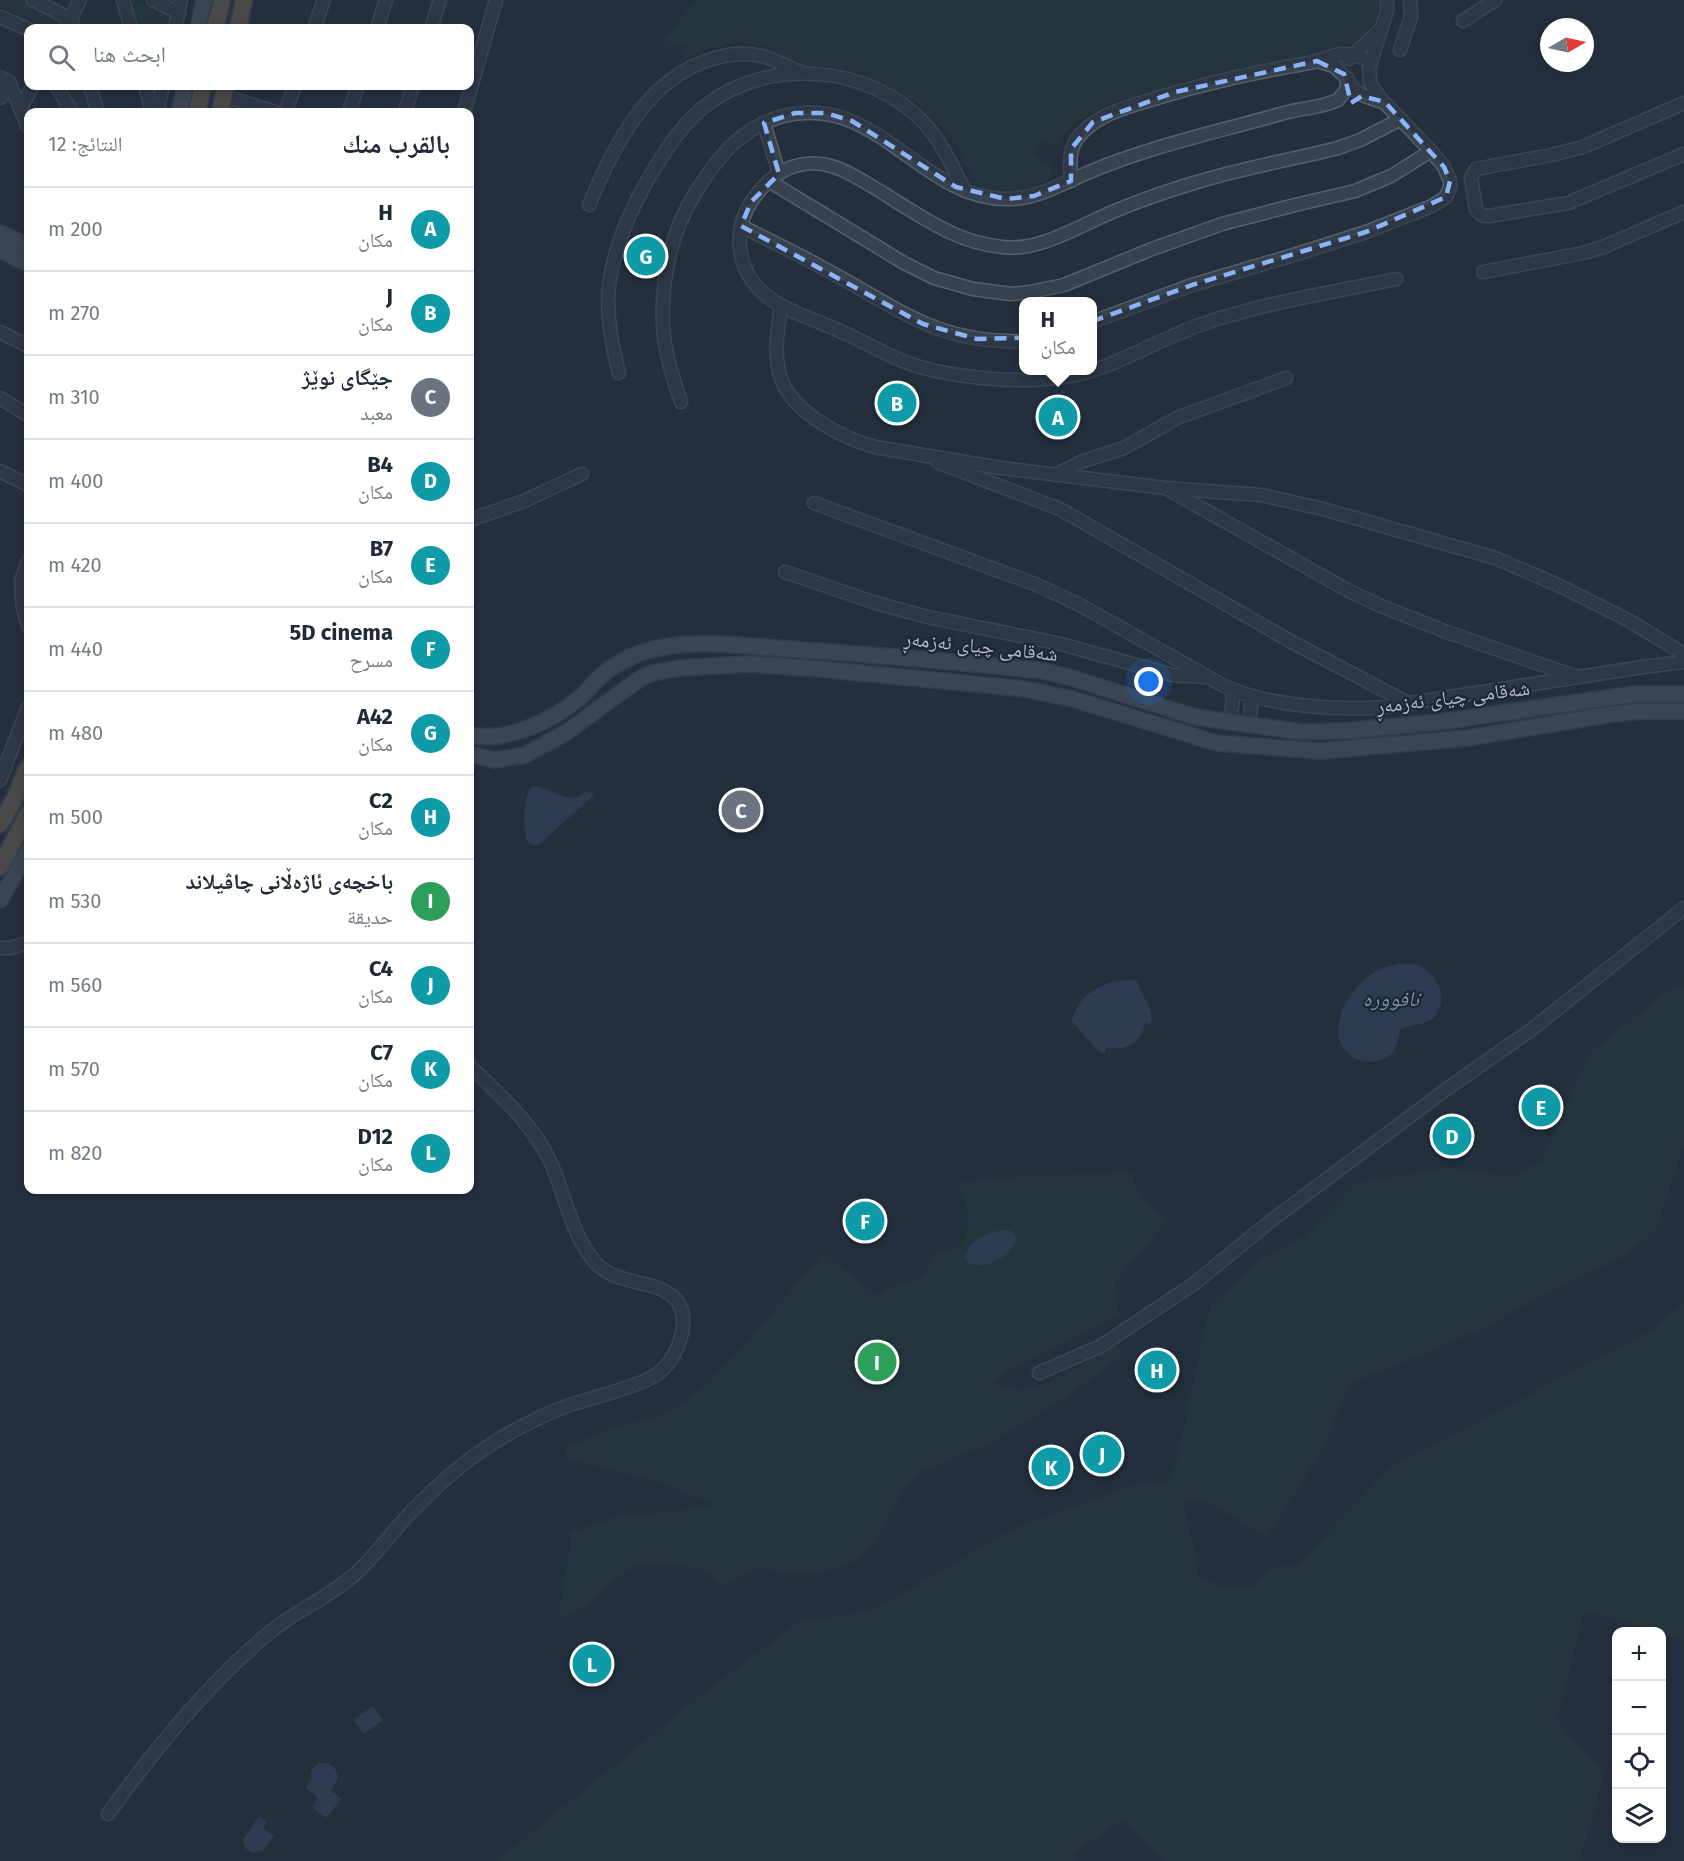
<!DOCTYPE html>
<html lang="ar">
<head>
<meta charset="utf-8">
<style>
  :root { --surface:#fff; --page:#f2f2f3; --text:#1f2937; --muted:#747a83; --line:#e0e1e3; --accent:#b45309 }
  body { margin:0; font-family:"Fira Sans","Noto Naskh Arabic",sans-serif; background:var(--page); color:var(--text); direction:rtl }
  .controls { position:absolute; right:18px; bottom:18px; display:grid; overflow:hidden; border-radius:12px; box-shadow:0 3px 9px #0003 }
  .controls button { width:54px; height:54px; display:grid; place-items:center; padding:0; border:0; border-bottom:2px solid var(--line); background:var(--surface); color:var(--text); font:30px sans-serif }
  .compass { position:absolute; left:1540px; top:18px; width:54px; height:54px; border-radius:50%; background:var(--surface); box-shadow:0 3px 9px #0003; rotate:81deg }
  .you { position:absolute; left:1149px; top:682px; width:21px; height:21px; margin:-15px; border:4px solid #fff; border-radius:50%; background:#1a73e8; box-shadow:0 0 0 9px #1a73e833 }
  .badge { display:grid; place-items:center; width:39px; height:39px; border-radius:50%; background:var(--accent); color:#fff; font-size:20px; font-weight:700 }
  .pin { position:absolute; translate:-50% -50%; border:3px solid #fff; box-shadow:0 2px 6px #0006 }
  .popup { position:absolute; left:1019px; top:297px; width:78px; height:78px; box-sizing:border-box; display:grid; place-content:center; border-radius:12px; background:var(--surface); filter:drop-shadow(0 2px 4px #0005); font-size:20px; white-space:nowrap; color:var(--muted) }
  .popup b { font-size:22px; color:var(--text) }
  .popup::after { content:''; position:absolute; left:50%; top:100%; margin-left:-12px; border:12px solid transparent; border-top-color:var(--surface) }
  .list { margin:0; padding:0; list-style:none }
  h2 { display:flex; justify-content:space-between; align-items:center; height:78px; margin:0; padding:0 24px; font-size:26px }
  h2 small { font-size:20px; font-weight:400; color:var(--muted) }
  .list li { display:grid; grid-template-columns:39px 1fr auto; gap:18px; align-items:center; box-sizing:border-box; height:84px; padding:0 24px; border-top:2px solid var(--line) }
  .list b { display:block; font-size:22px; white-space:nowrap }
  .list p { margin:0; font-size:20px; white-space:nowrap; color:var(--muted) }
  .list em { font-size:20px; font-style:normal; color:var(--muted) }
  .icon { flex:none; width:33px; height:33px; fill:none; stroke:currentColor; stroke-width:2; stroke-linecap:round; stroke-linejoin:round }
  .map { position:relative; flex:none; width:1684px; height:1861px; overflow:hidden; direction:ltr }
  .search { position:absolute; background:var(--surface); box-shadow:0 3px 9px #0003; left:24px; top:24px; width:450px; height:66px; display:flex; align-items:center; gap:15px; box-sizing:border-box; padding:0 21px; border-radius:12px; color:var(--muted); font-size:22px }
  .panel { position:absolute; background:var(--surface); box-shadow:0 3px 9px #0003; left:24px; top:108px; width:450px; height:1086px; border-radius:12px; direction:rtl }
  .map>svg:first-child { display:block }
</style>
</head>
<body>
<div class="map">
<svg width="1684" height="1861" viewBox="0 0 1684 1861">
  <rect width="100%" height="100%" fill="#242f3e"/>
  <g fill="#263c3f">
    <polygon points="0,0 27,0 67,18 63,28 48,28 0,7"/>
    <polygon points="126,0 136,0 173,18 170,28 135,28"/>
    <path d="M697,0H1379C1380,7 1378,12 1375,19C1367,39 1351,44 1332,51L1190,80L1182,78V84C1145,94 1073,105 1058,146L1041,139L1032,156L1052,165L1049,180C1029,192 1002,198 980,188L963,157L964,154L943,128L917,103L867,74L828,66L802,65L792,63L773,49L755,44L735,42L702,51L679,61L690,44L660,48L684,15Z"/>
    <polygon points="59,86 87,86 95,112 75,112"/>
    <polygon points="1684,986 1684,1145 1656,1229 1627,1255 1544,1294 1486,1327 1350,1384 1321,1452 1267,1537 1202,1498 1183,1500 1200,1578 1224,1587 1251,1587 1271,1568 1297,1565 1390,1468 1658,1327 1684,1302 1684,1641 1662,1634 1662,1632 1653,1631 1585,1610 1556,1720 1604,1772 1580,1861 1166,1861 1123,1819 1072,1854 1077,1861 497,1861 703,1694 799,1622 872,1611 1013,1529 1131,1486 1166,1482 1176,1465 1210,1306 1253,1266 1272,1253 1305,1236 1357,1183 1446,1168 1512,1177 1542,1160 1590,1053 1663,995"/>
    <path d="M1132,1173C1139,1198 1146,1207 1169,1218L1114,1283L1120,1315L1009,1370L994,1384H1001C1008,1389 1015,1390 1023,1390C1048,1387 1096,1357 1118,1344L1122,1356L1066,1397L998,1438L978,1448L923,1471L902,1492L875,1543L859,1559L840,1567L810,1573H791L764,1569H755L743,1574L723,1587L708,1570L671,1563H642L623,1573L586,1606L558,1619L572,1532L620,1516L681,1511L714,1504L655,1480L570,1459L565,1454L566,1448L602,1432L660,1415L687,1401L704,1387L747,1343L823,1253L877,1296L885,1289L917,1281L925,1274L937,1254L962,1245C975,1222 967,1205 957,1183L1032,1176Z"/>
  </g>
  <g fill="#394c67">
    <path d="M532,786C550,785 568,808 584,792L595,794L541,843L535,846L528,843C523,832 523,794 532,786Z"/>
    <path d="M1399,964C1406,964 1412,963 1418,965C1438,973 1451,1003 1432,1019C1423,1026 1411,1023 1401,1029C1398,1036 1398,1044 1394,1051C1389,1058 1381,1061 1374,1062C1364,1062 1355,1060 1348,1053C1323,1029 1351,988 1373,973C1381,968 1390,966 1399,964Z"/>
    <path d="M1137,980C1141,998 1153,1003 1151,1024L1145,1023C1142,1043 1125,1052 1106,1047L1105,1054C1090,1047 1084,1032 1071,1021C1081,990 1106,979 1137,980Z"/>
    <path d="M1005,1230L1012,1231L1016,1237C1014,1256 983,1273 966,1261C963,1242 989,1231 1005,1230Z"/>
    <polygon points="373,1706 383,1720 364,1734 354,1720"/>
    <path d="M320,1763C332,1762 337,1768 338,1779L331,1790L341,1799L326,1818L312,1807L318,1798L305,1787L311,1780C310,1772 312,1766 320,1763Z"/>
    <polygon points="259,1816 267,1822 263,1828 274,1836 262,1851 252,1853 245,1848 243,1840"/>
  </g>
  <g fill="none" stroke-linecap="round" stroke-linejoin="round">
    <g stroke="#565f6c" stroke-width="15">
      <g id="minor">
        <polyline points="33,0 71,19 74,28"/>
        <polyline points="123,0 131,28"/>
        <polyline points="153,0 179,13"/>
        <polyline points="0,17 28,29"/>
        <polyline points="1463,21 1495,0"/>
        <polyline points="67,25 80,0"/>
        <polyline points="175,28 181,0"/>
        <polyline points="314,28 324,0"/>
        <polyline points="377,28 386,0"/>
        <polyline points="431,28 440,0"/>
        <polyline points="1400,50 1411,17 1410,0"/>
        <polyline points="1349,59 1380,30"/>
        <polyline points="0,77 9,82 28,127"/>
        <path d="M1347,78C1353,95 1367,97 1383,102"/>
        <polyline points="56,86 72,112"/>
        <polyline points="90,86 98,112"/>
        <polyline points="145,86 152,112"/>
        <polyline points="224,96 275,112"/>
        <polyline points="0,98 9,82"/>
        <polyline points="1684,103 1583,147 1551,155 1476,169 1471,178 1476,209 1481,215 1489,216 1568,203 1684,154"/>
        <polyline points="20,109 33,86"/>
        <polyline points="157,112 163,86"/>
        <polyline points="285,112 295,86"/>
        <polyline points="349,112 358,86"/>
        <polyline points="405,112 413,86"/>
        <polyline points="464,112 496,0"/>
        <polyline points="764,123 779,174"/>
        <polyline points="769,181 904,263 934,278 973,289 1011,294 1030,292 1064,285 1152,249 1222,224 1295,205 1355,191 1391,176 1431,151"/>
        <path d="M1071,181C1070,163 1068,147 1081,134C1100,113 1128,107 1154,99C1205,83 1257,72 1309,63C1321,61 1332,54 1344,54C1354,54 1362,57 1370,61"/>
        <path d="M589,205C613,147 647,78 712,59C728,54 745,52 762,56C775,59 787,67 800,72"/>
        <path d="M741,226C775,243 810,260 843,279C907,315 946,344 1024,341"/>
        <polyline points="1483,272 1583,253 1603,247 1684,212"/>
        <path d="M1396,279C1330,293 1261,303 1197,326C1164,338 1133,356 1100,368C1079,376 1053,379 1031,380C994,381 939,375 905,362C883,353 863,341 842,332C802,313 750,304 741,254C739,245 739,235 741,226C746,202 767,178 789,168C802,163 818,162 831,166C842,169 853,175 863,181C893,198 922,220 954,234C969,241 985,245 1002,247C1040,252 1080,225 1115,211C1141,200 1167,191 1194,183C1241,168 1291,160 1338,148L1360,140L1401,119"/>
        <path d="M781,306C778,328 774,350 779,372C788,411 840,437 875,447L994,467L1165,488L1261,495L1323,509L1495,558L1558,585L1628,620L1684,654"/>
        <polyline points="1092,322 1192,285 1297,254 1366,232 1432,206 1446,197 1450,187 1450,181 1444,167 1431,151 1380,98 1370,83 1369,68 1387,11 1387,0"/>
        <polyline points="0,332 28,346"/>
        <path d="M619,373C612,345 606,317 609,287C613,250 629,213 647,181C663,154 680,126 705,106C769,56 871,65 925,124C943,144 953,168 965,191"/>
        <polyline points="0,398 28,415"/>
        <path d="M681,402C673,378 664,351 663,325C661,280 671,233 694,195C716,159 740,128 783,116C877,92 922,201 1008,199C1037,199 1061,184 1087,173C1150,146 1218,132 1284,113C1302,108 1321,108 1338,100L1347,89V79L1334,66L1317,61"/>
        <polyline points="937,462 1060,509 1290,641 1410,704"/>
        <polyline points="0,471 28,485"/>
        <polyline points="1055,475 1083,461 1124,448 1177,418 1286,378"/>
        <polyline points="1169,490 1349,591 1381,606 1447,632 1577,677"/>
        <path d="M814,503L1035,584L1080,605L1224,686C1269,706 1336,711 1385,707L1643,667L1684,662"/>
        <polyline points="470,520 524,501 582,474"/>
        <polyline points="28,561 21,581 23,608 28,626"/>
        <polyline points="785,572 876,603 928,617 1061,644 1172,675 1205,677"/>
        <polyline points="1230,723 1234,690"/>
        <polyline points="1249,726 1252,696"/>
        <polyline points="0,780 28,707"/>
        <polyline points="0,948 10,948 28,943"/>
        <polyline points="1039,1373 1101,1346 1195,1283 1268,1223 1448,1088 1531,1030 1684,908"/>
        <path d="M108,1814C154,1750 209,1682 270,1632C296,1611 329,1597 354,1575C375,1556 392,1532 411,1512C440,1482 472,1454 508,1434C528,1423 549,1412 570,1405C593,1397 643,1386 660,1372C671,1362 679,1347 682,1333C693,1272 621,1293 596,1263C570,1234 566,1195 550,1161C532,1123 499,1094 470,1066"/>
      </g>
    </g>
    <g stroke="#414a57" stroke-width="18">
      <g id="major">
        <polyline points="198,28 204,0"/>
        <polyline points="179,112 185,86"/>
        <polyline points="0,233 28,246"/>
        <polyline points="0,250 28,264"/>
        <path d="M470,735C508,743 553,720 582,696C588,691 592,684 598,679C610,667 624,659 640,653C686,637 742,646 789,649C874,655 959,662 1044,671L1072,678L1195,717L1302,732L1344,731L1440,722L1635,694H1684"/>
        <polyline points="470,754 494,760 525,755 567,732 628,687 645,676 653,673 680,668 749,664 820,669 1025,689 1073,699 1217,743 1321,751 1467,738 1612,714 1643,711 1684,711"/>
        <polyline points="0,900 28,851"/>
      </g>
    </g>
    <g stroke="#434c59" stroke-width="20">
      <g id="highway">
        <polyline points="215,28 222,0"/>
        <polyline points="238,28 244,0"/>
        <polyline points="197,112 203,86"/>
        <polyline points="220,112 226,86"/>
        <polyline points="0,824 15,798 28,767"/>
        <polyline points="0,867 28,814"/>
      </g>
    </g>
    <use href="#minor" stroke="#38414e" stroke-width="12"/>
    <use href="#major" stroke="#56606e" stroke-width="15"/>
    <use href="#highway" stroke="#746855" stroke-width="16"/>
  </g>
  <path d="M0 0H1684V1861H0ZM1317,61L1344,74L1351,103L1362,96L1385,102L1444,167L1450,181L1446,197L1366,232L1192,285L1049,337L977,339L923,324L741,226L751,202L779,174L764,123L795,113H826L852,121L956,187L1006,199L1034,196L1071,181V149L1093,122L1175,92Z" fill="#242f3e" fill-opacity=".55" fill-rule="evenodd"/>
  <path fill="none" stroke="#8ab4f8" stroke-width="4.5" stroke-dasharray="12 8" stroke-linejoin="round" d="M1317,61L1344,74L1351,103L1362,96L1385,102L1444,167L1450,181L1446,197L1366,232L1192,285L1049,337L977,339L923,324L741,226L751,202L779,174L764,123L795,113H826L852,121L956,187L1006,199L1034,196L1071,181V149L1093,122L1175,92Z"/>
  <g text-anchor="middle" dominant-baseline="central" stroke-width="4.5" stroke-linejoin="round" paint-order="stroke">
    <g font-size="20" fill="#b4bcc9" stroke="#1d2633">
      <text transform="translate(981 646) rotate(6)">شەقامی چیای ئەزمەڕ</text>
      <text transform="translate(1453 697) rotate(-7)">شەقامی چیای ئەزمەڕ</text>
    </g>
    <g font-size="21" font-style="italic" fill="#7c92b1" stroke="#1d2633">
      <text x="1391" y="999">نافوورە</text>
    </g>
  </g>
</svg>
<div class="controls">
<button>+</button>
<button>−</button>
<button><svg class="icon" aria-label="locate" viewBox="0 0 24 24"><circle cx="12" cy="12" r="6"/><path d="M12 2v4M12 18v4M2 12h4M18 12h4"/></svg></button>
<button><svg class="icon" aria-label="layers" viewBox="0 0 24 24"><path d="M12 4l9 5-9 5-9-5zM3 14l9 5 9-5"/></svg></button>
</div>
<svg class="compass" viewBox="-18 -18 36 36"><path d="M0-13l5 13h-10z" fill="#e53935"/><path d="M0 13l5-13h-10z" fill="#747a83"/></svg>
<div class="you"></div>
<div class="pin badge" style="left:1058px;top:417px;background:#0f9aa8">A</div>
<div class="popup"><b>H</b>مكان</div>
<div class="pin badge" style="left:897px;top:403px;background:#0f9aa8">B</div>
<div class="pin badge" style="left:741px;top:810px;background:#6b7280">C</div>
<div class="pin badge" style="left:1452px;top:1136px;background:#0f9aa8">D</div>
<div class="pin badge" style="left:1541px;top:1107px;background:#0f9aa8">E</div>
<div class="pin badge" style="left:865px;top:1221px;background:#0f9aa8">F</div>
<div class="pin badge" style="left:646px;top:256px;background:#0f9aa8">G</div>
<div class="pin badge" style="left:1157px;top:1370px;background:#0f9aa8">H</div>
<div class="pin badge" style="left:877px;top:1362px;background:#2e9e5b">I</div>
<div class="pin badge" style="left:1102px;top:1454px;background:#0f9aa8">J</div>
<div class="pin badge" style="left:1051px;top:1467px;background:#0f9aa8">K</div>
<div class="pin badge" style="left:592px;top:1664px;background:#0f9aa8">L</div>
<div class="search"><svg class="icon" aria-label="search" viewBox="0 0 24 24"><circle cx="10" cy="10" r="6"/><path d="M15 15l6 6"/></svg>ابحث هنا</div>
<section class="panel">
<h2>بالقرب منك<small>النتائج: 12</small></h2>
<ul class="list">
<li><span class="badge" style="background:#0f9aa8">A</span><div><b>H</b><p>مكان</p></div><em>200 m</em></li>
<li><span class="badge" style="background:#0f9aa8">B</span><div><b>J</b><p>مكان</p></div><em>270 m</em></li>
<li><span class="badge" style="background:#6b7280">C</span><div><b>جێگای نوێژ</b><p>معبد</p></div><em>310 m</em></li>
<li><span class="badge" style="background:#0f9aa8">D</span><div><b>B4</b><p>مكان</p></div><em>400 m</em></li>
<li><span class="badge" style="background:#0f9aa8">E</span><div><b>B7</b><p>مكان</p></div><em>420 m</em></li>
<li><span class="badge" style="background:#0f9aa8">F</span><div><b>5D cinema</b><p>مسرح</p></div><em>440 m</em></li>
<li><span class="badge" style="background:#0f9aa8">G</span><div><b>A42</b><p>مكان</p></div><em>480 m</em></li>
<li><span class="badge" style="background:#0f9aa8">H</span><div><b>C2</b><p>مكان</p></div><em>500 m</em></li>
<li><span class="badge" style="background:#2e9e5b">I</span><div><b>باخچەی ئاژەڵانی چاڤیلاند</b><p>حديقة</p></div><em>530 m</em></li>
<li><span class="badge" style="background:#0f9aa8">J</span><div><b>C4</b><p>مكان</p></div><em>560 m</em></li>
<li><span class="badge" style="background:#0f9aa8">K</span><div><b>C7</b><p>مكان</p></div><em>570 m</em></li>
<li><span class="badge" style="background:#0f9aa8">L</span><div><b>D12</b><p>مكان</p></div><em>820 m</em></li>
</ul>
</section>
</div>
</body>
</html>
